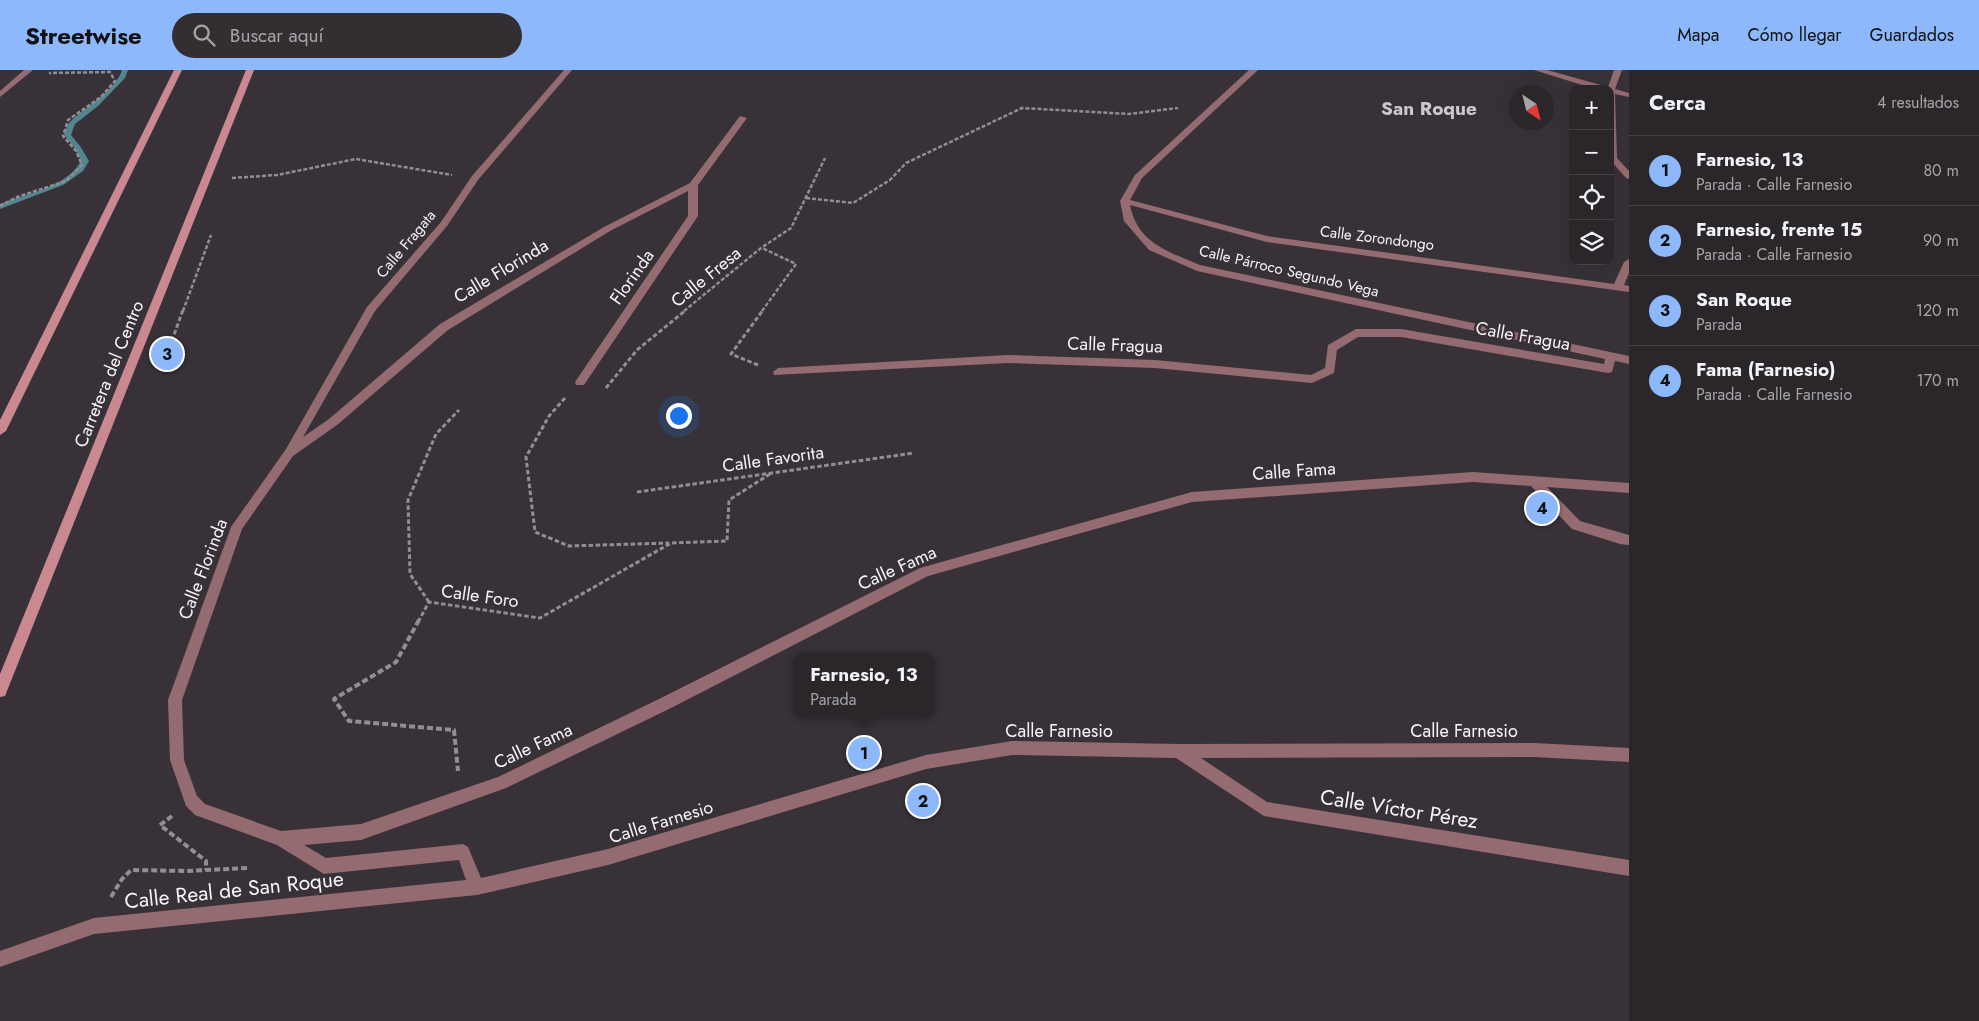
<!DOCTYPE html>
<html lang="es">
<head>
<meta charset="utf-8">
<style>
  :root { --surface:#2a262a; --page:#322e32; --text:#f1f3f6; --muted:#a5a5a8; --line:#464347; --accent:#8db9fc }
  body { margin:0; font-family:Jost,sans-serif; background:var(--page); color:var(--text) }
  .controls { position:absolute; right:15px; top:15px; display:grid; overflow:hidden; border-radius:10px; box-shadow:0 5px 20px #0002 }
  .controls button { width:45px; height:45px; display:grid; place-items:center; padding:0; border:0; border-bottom:1px solid var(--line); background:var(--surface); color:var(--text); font:25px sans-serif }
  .compass { position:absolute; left:1509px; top:15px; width:45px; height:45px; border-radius:50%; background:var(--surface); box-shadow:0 5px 20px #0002; rotate:145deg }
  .you { position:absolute; left:678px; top:345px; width:18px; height:18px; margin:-12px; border:4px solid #fff; border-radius:50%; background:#1a73e8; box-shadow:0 0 0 8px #1a73e833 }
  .badge { display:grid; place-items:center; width:32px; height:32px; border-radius:50%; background:var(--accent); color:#111; font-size:16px; font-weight:700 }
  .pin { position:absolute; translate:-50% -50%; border:2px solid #fff; box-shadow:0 1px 5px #0006 }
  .popup { position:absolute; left:793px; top:583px; width:142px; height:65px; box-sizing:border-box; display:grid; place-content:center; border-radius:10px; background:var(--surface); filter:drop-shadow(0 1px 4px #0005); font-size:16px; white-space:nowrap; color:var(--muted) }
  .popup b { font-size:19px; color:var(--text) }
  .popup::after { content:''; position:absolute; left:50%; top:100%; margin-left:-10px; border:10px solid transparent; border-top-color:var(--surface) }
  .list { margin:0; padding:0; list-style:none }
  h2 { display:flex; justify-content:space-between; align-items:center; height:65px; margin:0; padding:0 20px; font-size:21px }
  h2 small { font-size:16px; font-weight:400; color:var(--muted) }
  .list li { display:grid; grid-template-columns:32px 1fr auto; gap:15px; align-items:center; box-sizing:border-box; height:70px; padding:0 20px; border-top:1px solid var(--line) }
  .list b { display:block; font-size:19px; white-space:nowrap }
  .list p { margin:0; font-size:16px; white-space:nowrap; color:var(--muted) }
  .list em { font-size:16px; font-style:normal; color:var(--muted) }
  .icon { flex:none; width:28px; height:28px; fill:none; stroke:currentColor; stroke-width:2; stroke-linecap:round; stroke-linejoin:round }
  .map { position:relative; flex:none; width:1629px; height:951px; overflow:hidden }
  header { display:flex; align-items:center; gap:30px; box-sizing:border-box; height:70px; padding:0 25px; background:var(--accent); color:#111 }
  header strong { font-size:24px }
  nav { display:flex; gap:28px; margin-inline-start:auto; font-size:18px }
  .search { width:350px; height:45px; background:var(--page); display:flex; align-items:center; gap:12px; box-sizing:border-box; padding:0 18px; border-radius:28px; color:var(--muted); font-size:19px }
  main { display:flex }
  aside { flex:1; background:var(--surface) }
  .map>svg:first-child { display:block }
</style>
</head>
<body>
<header>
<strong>Streetwise</strong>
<div class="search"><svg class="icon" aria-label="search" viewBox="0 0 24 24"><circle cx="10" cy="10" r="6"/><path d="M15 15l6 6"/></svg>Buscar aquí</div>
<nav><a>Mapa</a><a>Cómo llegar</a><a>Guardados</a></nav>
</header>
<main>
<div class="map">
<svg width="1629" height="951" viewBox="0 0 1629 951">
  <rect width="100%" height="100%" fill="#383238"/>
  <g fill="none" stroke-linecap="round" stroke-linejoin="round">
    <path fill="#518691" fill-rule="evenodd" d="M122,0H128L125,8L98,36L75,54L71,65L80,76L89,91L83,101L63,115L0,139V134C27,123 66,118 81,91L74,77L64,65C66,60 67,54 71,51C85,37 116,20 122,0Z"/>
    <g stroke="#938e93" stroke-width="2.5" stroke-dasharray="4 2" stroke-linecap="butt">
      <polyline points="232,108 277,105 356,89 452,105"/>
      <polyline points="806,128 853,133 890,110 906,93 1022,38 1129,44 1178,38"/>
      <polyline points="0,136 17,127 66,111 82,95 76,81 63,66 68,50 101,27 115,11 110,2 49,3"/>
      <polyline points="183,241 211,165"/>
      <polyline points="684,241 761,178 791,158 825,88"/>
      <polyline points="762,241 796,194 762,178"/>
    </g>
    <g stroke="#938e93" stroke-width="3" stroke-dasharray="4.5 2.5" stroke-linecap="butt">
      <polyline points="167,284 183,240"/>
      <polyline points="758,295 731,284 763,240"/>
      <polyline points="606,318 637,280 686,240"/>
      <polyline points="565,328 549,346 526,387 535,462 569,476 669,473"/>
      <polyline points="637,422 914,383"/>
      <polyline points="429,532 410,504 408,430 436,364 459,340"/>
      <polyline points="418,552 429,532 540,548 671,473 727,471 729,430 770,404"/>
    </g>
    <g stroke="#938e93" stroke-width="4" stroke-dasharray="6 3" stroke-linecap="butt">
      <polyline points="419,550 396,592 334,629 349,651 454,660 458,701"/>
      <polyline points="172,746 160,755 206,791 206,800"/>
      <polyline points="111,827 122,809 131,800 187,801 247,798"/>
    </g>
    <g fill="#946b70" fill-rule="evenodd">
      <polygon points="24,0 33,0 0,27 0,21"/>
      <polygon points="564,0 572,0 478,110 447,156 375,241 303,367 329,349 440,254 604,157 690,113 740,46 747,48 698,115 698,146 584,315 576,315 575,312 688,146 688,121 610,161 448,260 337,355 293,386 242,459 182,630 184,690 197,726 205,734 281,761 361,754 498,707 659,629 920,498 1192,422 1473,402 1629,413 1629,423 1547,417 1580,451 1629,465 1629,475 1620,474 1572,459 1531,416 1473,412 1192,432 928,506 669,639 506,718 361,770 304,775 326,788 463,774 468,777 481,808 608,779 926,685 1012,671 1178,674 1534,673 1629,678 1629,692 1534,687 1201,688 1267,732 1629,790 1629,806 1264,746 1176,688 1012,685 926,699 608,795 477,825 94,864 0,897 0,881 94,848 466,810 459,790 324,804 277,775 195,745 186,736 170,690 168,630 231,457 286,379 367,237 441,152 472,106"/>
      <path d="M1249,0H1258L1142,108L1130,130L1267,166L1614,214L1624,192L1629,189V203L1624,215L1629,216V222L1267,172L1130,135C1138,174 1168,181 1200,195L1629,286V294L1615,291L1612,302L1608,303L1401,267H1358L1337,280L1334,303L1312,313L1155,298L1008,293L774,305L773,302L778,298L1008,285L1155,290L1311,305L1325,298L1328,275L1356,259H1401L1604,294L1605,289L1197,201L1149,180L1124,151L1120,131L1135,105Z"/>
      <polygon points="1534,0 1547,0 1608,17 1614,0 1622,0 1615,19 1629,23 1629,27 1615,24 1617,88 1629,101 1629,109 1626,108 1610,90 1610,19 1595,19"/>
    </g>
    <g fill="#ca8890" fill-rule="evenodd">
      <polygon points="174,0 182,0 6,361 0,365 0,350"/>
      <polygon points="246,0 254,0 7,621 5,626 0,627 0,604"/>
    </g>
  </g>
  <g text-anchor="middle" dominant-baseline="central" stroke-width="5" stroke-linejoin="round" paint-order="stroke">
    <g font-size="15" fill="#f7f3f7" stroke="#383238">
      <text transform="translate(1377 168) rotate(7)">Calle Zorondongo</text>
      <text transform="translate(406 174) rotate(-50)">Calle Fragata</text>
      <text transform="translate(1289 201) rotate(13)">Calle Párroco Segundo Vega</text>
    </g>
    <g font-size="18" fill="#f7f3f7" stroke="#383238">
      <text transform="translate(501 201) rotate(-31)">Calle Florinda</text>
      <text transform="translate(632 207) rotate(-55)">Florinda</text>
      <text transform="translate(706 207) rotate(-39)">Calle Fresa</text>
      <text transform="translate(1523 266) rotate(10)">Calle Fragua</text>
      <text transform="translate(1115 275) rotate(2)">Calle Fragua</text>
      <text transform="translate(109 304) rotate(-68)">Carretera del Centro</text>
      <text transform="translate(773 389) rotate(-8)">Calle Favorita</text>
      <text transform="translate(1294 401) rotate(-4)">Calle Fama</text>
      <text transform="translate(897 498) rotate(-24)">Calle Fama</text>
      <text transform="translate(203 499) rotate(-69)">Calle Florinda</text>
      <text transform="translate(480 526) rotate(8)">Calle Foro</text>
      <text x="1059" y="661">Calle Farnesio</text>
      <text x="1464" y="661">Calle Farnesio</text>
      <text transform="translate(533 676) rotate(-25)">Calle Fama</text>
      <text transform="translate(661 752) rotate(-17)">Calle Farnesio</text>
    </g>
    <g font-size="19" font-weight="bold" fill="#cdc6cd" stroke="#383238">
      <text x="1429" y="38">San Roque</text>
    </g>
    <g font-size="21" fill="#f7f3f7" stroke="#383238">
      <text transform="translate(1399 739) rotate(9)">Calle Víctor Pérez</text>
      <text transform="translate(234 820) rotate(-6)">Calle Real de San Roque</text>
    </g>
  </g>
</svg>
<div class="controls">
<button>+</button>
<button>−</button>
<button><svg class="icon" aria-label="locate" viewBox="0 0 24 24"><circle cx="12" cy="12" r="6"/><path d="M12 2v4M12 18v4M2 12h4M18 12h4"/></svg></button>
<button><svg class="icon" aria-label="layers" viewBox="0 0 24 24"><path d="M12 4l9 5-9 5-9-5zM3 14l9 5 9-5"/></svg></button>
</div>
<svg class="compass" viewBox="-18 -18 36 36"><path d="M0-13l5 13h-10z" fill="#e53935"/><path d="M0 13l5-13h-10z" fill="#a5a5a8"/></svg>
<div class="you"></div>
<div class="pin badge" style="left:864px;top:683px">1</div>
<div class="popup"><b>Farnesio, 13</b>Parada</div>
<div class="pin badge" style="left:923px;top:731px">2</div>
<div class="pin badge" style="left:167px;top:284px">3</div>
<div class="pin badge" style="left:1542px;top:438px">4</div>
</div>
<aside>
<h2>Cerca<small>4 resultados</small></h2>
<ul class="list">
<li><span class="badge">1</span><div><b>Farnesio, 13</b><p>Parada · Calle Farnesio</p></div><em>80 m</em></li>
<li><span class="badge">2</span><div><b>Farnesio, frente 15</b><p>Parada · Calle Farnesio</p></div><em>90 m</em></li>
<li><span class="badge">3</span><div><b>San Roque</b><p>Parada</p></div><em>120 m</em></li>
<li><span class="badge">4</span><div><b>Fama (Farnesio)</b><p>Parada · Calle Farnesio</p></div><em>170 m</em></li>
</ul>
</aside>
</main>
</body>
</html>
